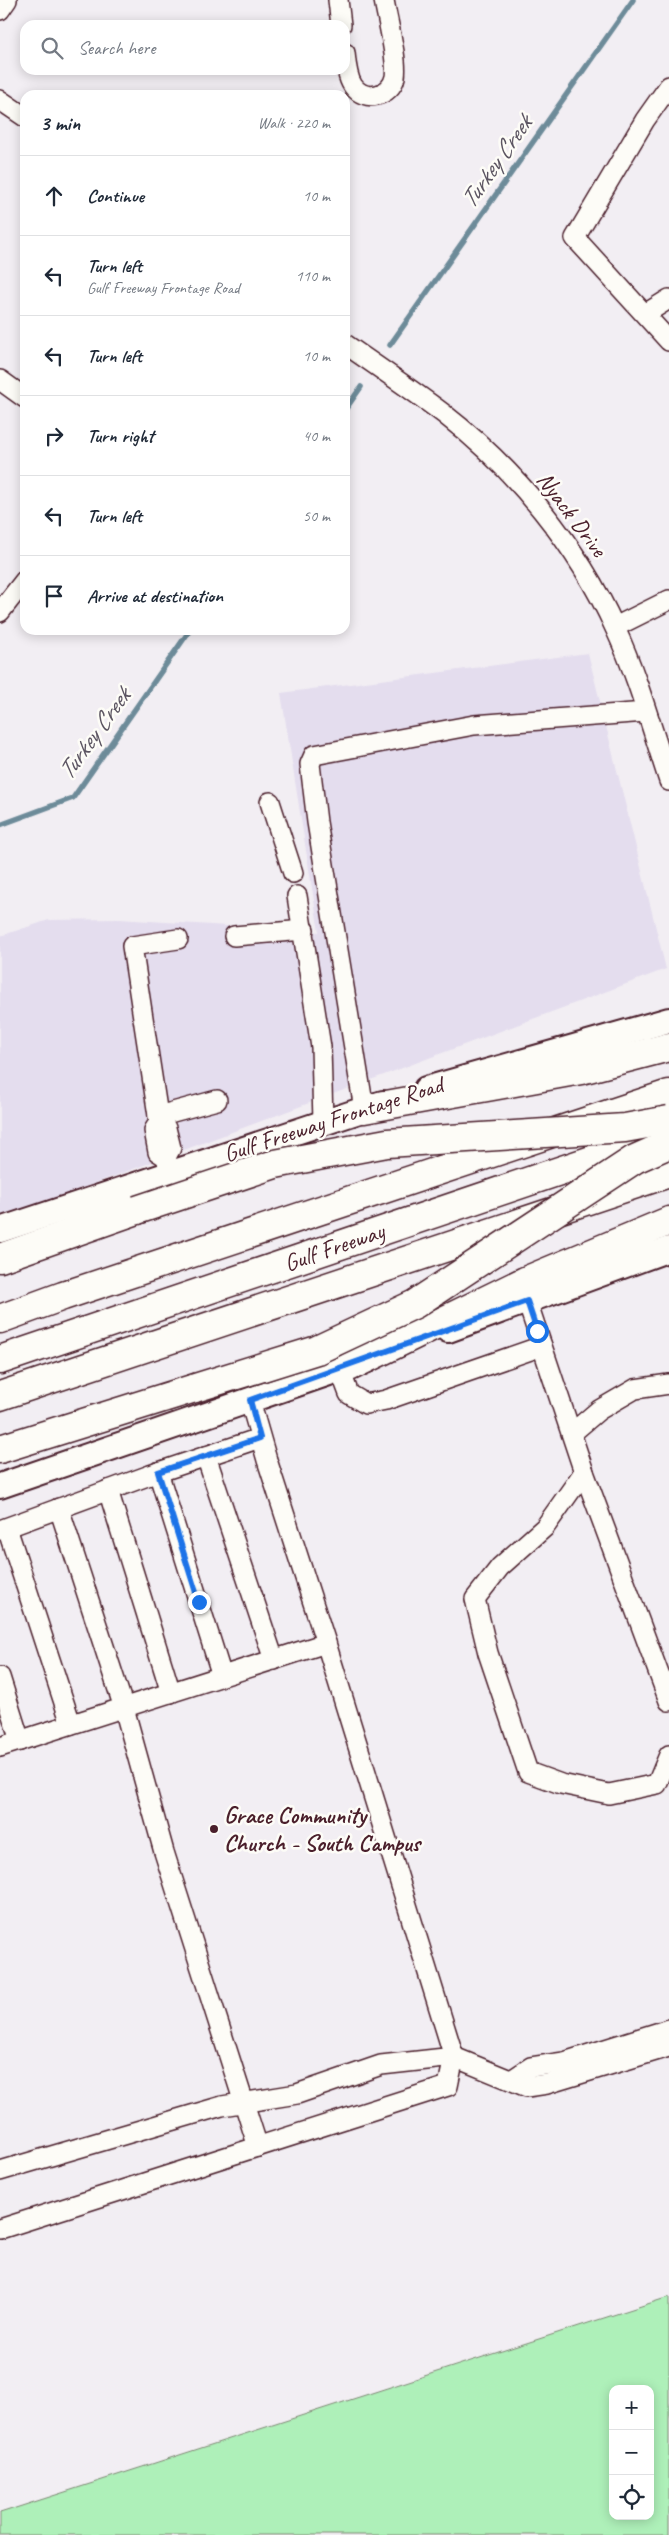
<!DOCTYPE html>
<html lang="en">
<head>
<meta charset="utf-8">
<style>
  :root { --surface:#fff; --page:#f2f2f3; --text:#1f2937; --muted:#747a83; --line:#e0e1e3 }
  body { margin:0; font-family:Caveat,sans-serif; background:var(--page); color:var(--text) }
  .controls { position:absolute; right:15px; bottom:15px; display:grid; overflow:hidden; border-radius:10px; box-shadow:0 2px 12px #0003 }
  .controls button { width:45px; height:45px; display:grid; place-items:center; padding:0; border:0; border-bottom:1px solid var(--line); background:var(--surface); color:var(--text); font:25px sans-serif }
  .stop { position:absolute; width:15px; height:15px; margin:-11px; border:4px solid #1a73e8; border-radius:50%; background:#fff }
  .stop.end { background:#1a73e8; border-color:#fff; box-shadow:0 1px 5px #0008 }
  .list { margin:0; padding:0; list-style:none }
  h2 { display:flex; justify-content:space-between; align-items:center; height:65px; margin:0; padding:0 20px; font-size:21px }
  h2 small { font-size:16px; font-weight:400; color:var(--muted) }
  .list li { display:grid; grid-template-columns:32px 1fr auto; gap:15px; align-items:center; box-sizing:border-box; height:80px; padding:0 20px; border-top:1px solid var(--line) }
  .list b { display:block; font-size:19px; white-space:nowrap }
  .list p { margin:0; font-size:16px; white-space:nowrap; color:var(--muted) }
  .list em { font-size:16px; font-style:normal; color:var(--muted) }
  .icon { flex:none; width:28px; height:28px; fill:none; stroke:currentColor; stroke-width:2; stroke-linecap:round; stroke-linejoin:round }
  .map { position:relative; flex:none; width:669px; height:2535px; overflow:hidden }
  .search { position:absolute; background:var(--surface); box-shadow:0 2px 12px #0003; left:20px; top:20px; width:330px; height:55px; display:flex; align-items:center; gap:12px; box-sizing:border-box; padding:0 18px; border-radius:15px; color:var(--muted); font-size:19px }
  .panel { position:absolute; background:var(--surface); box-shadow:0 2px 12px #0003; left:20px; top:90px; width:330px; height:545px; border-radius:15px }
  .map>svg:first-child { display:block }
</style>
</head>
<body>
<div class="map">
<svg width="669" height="2535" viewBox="0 0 669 2535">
  <rect width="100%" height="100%" fill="#f2eef3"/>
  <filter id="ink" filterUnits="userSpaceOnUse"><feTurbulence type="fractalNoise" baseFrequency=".02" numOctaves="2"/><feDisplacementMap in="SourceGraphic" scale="10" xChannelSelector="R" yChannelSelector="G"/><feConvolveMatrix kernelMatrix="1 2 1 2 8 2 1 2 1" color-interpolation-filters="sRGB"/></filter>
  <g filter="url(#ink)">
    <polygon fill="#e4ddee" points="588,653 666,969 0,1219 0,936 49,920 119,919 319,932 281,693"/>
    <path fill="#aef0b9" stroke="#7c8872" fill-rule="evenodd" d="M669,2297V2535H0V2513ZM613,2389H650V2516H613Z"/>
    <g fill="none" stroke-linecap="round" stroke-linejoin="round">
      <g stroke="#6d8b99" stroke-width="5.5">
        <polyline points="390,345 633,0"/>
        <polyline points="345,410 361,387"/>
        <polyline points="0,825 73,798 190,630"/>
      </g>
      <g stroke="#4a1f2b" stroke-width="22">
        <g id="minor">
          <polyline points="338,0 341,25"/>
          <polyline points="0,10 7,0"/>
          <path d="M345,53C346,64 347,77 353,86C365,103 391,96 395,77C398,59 387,19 384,0"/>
          <polyline points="669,86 645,120 575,238 669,341"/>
          <polyline points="0,100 25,117"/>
          <polyline points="645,314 669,299"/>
          <path d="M345,344C378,367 412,390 444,414C515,469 578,546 615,628C638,677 652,730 669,781"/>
          <polyline points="0,380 25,398"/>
          <polyline points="0,612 25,580"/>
          <polyline points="615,627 669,600"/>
          <polyline points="270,802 293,873"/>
          <polyline points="297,896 321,1047 323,1122"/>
          <polyline points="234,936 304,930"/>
          <polyline points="364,1109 317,822 310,764 314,755 474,725 646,712"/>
          <polyline points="158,1116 217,1100"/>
          <polyline points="159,1122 132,946 178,939"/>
          <polyline points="166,1157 158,1152 154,1130 159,1122 166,1128 171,1148 166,1157 170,1173"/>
          <polyline points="527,1301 584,1472 669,1701"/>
          <polyline points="340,1370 349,1394 366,1404 386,1400 542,1346"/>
          <polyline points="572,1433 599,1410 635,1389 669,1384"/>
          <polyline points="206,1456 274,1660"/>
          <polyline points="158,1472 222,1676"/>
          <polyline points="584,1472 545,1527 500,1567 475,1599 488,1653 528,1772 561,1784 609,1794 657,1784 669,1755"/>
          <polyline points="108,1490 171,1693"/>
          <polyline points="59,1508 124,1708 164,1852 258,2147"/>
          <polyline points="7,1528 71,1724"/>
          <polyline points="0,1530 150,1475 260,1438"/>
          <polyline points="0,1677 20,1741"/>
          <polyline points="0,1747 326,1643 267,1460 250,1401"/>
          <polyline points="513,2079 531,2067 564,2062 669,2029"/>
          <polyline points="0,2171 222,2106 297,2094 381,2065 454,2057 326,1643"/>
          <polyline points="0,2229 448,2086 454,2057 527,2087 547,2084 669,2047"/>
        </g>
      </g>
      <g stroke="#4a1f2b" stroke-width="28">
        <g id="major">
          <polyline points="426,1089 669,1020"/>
          <polyline points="0,1230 383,1103"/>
          <polyline points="448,1330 669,1249"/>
          <polyline points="0,1486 367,1360"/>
        </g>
      </g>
      <g stroke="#4a1f2b" stroke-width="31">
        <g id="highway">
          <polyline points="364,1109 581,1070 669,1047"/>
          <polyline points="0,1258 137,1210"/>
          <polyline points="0,1319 63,1296 669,1094"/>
          <polyline points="0,1360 660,1137"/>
          <polyline points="349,1367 525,1281 669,1221"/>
          <polyline points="0,1396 669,1173"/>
          <polyline points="0,1449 195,1388"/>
        </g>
      </g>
      <use href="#minor" stroke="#fdfcf7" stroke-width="19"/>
      <use href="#major" stroke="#fdfcf7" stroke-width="24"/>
      <use href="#highway" stroke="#fdfcf7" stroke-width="28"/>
      <g stroke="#4a1f2b" stroke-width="31" stroke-linecap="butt">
        <g id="highway-bridge">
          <polyline points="137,1210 275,1164 387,1143 625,1128 669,1120"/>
          <polyline points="195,1388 317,1350 415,1304 635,1159 669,1144"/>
        </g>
      </g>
      <use href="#highway-bridge" stroke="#fdfcf7" stroke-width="28"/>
    </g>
  </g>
  <g fill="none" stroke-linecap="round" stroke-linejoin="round" filter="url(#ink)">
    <polyline stroke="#1a73e8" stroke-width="6" points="199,1602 158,1472 260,1438 250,1400 527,1301 537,1331"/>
  </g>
  <circle fill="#4a1f2b" stroke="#fdfcf7" stroke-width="2" cx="214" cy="1829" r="5"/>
  <g text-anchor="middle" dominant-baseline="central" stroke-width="5" stroke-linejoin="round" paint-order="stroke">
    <g font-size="24" fill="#4a1f2b" stroke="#fdfcf7">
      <text transform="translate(572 514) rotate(53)">Nyack Drive</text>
      <text transform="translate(333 1119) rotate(-18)">Gulf Freeway Frontage Road</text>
      <text transform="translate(334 1247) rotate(-19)">Gulf Freeway</text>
    </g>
    <g font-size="24" font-weight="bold" fill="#4a1f2b" stroke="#fdfcf7" text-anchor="start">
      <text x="224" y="1815">Grace Community<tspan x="224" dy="28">Church - South Campus</tspan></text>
    </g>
    <g font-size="25" font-style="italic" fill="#5c5562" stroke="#fdfcf7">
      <text transform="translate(496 162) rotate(-55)">Turkey Creek</text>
      <text transform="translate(94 734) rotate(-54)">Turkey Creek</text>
    </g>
  </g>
</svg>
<div class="controls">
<button>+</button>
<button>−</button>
<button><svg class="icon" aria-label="locate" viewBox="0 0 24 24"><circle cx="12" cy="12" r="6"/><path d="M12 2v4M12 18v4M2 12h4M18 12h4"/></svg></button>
</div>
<div class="stop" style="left:537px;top:1331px"></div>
<div class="stop end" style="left:199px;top:1602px"></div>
<div class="search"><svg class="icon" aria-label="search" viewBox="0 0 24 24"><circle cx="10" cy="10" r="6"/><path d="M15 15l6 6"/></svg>Search here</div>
<section class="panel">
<h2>3 min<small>Walk · 220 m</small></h2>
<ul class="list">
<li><svg class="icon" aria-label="ahead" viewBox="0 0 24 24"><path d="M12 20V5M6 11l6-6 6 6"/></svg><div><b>Continue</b></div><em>10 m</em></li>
<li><svg class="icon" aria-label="left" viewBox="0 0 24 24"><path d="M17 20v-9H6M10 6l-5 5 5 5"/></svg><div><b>Turn left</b><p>Gulf Freeway Frontage Road</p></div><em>110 m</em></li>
<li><svg class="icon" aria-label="left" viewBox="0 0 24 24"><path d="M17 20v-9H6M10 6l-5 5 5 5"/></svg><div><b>Turn left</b></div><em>10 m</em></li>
<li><svg class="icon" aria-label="right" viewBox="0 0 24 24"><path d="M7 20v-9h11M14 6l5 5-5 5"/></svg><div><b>Turn right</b></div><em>40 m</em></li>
<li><svg class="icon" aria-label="left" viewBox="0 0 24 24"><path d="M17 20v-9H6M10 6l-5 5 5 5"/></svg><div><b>Turn left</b></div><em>50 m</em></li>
<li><svg class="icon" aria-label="arrive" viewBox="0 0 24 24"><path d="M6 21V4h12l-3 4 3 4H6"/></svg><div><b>Arrive at destination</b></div></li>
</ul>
</section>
</div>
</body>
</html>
